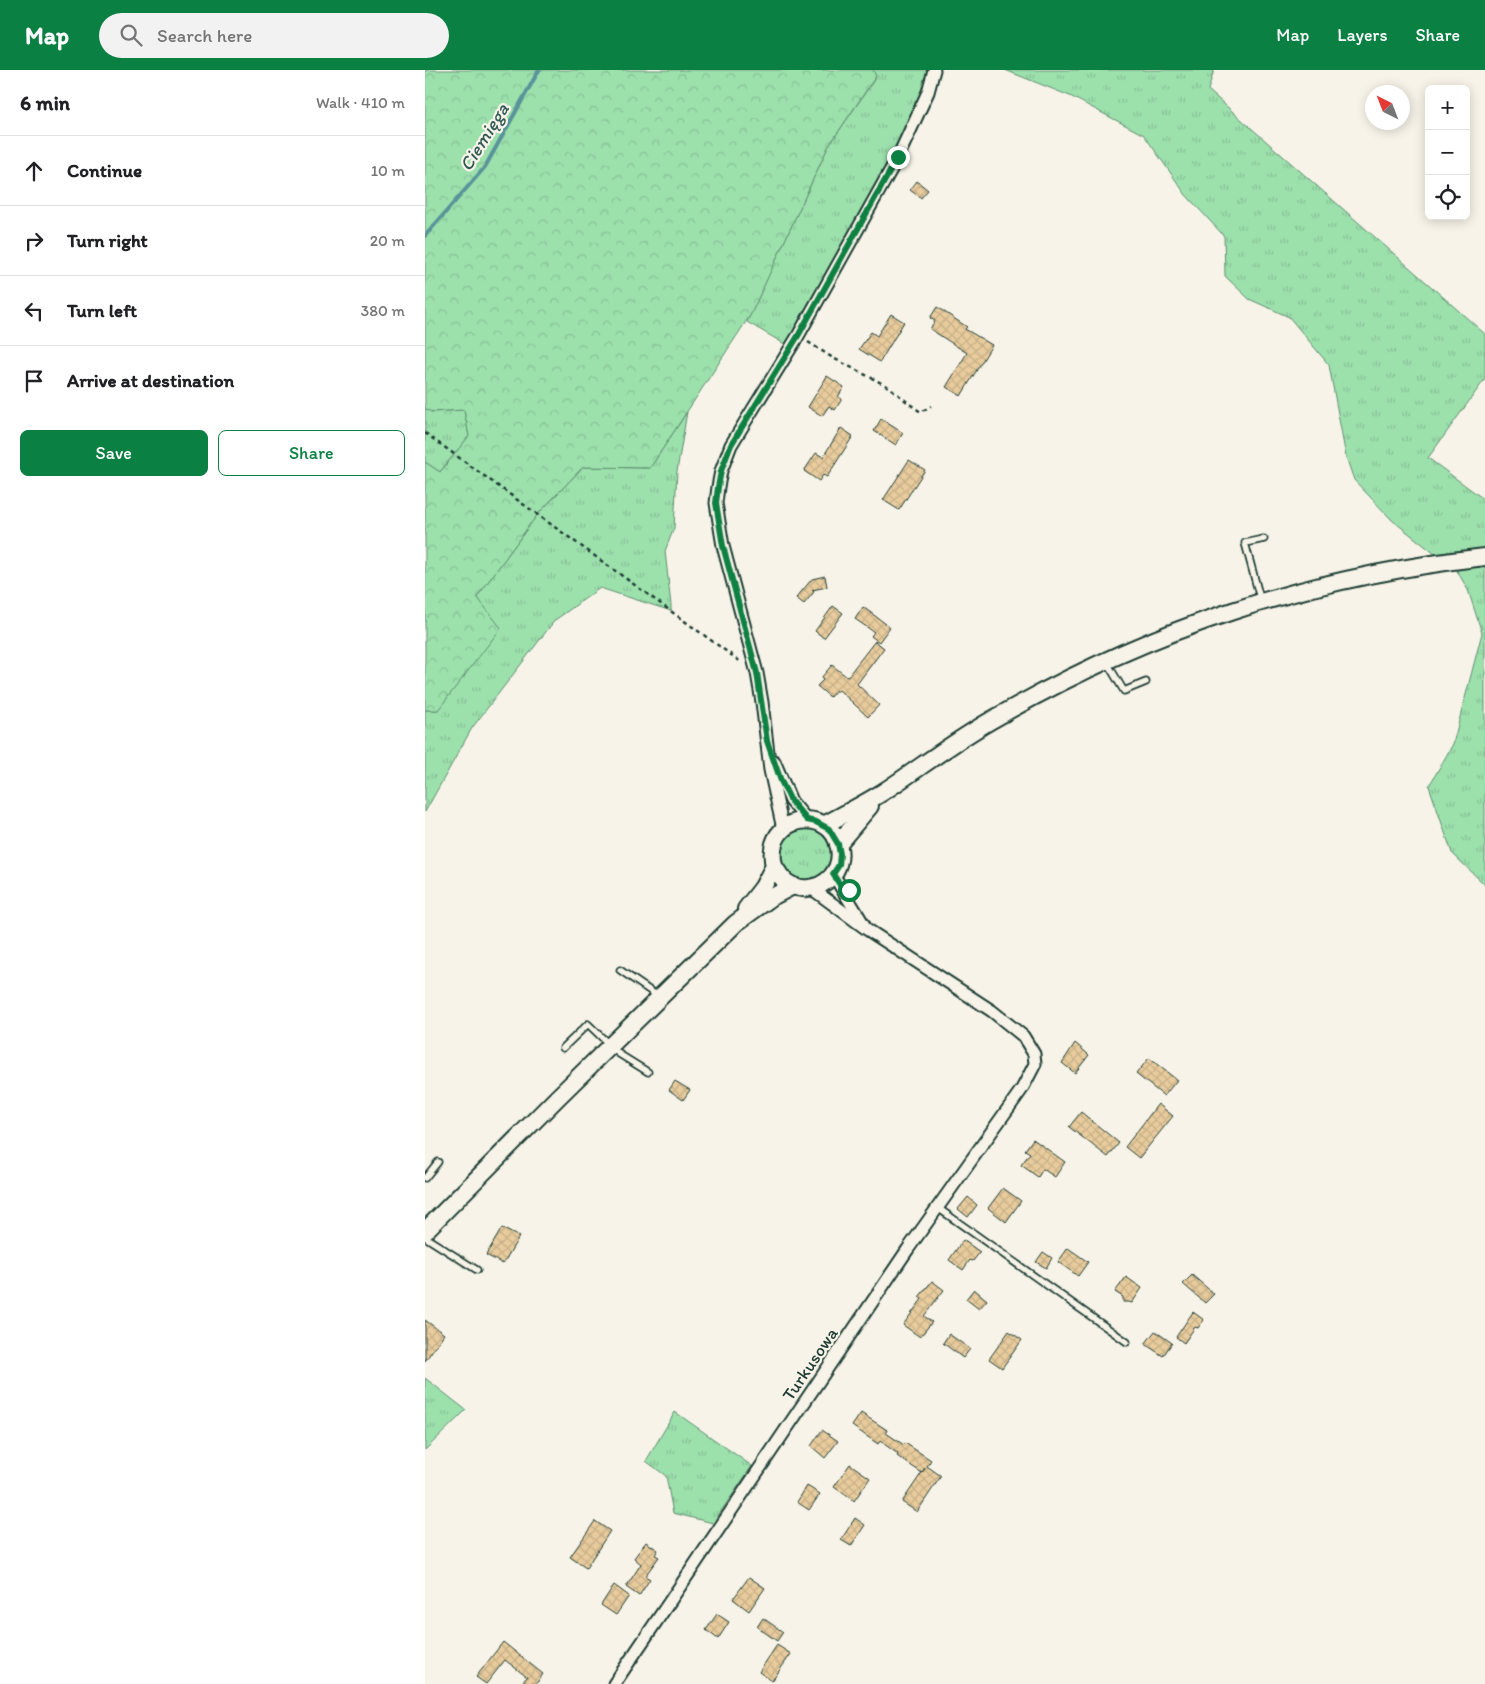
<!DOCTYPE html>
<html lang="en">
<head>
<meta charset="utf-8">
<style>
  :root { --surface:#fff; --page:#f2f2f2; --text:#202124; --muted:#757577; --line:#e0e0e0; --accent:#0b8043 }
  body { margin:0; font-family:Itim,sans-serif; background:var(--page); color:var(--text) }
  .controls { position:absolute; right:15px; top:15px; display:grid; overflow:hidden; border-radius:8px; box-shadow:0 2px 12px #0003 }
  .controls button { width:45px; height:45px; display:grid; place-items:center; padding:0; border:0; border-bottom:1px solid var(--line); background:var(--surface); color:var(--text); font:25px sans-serif }
  .compass { position:absolute; left:940px; top:15px; width:45px; height:45px; border-radius:50%; background:var(--surface); box-shadow:0 2px 12px #0003; rotate:318deg }
  .stop { position:absolute; width:15px; height:15px; margin:-11px; border:4px solid #0b8043; border-radius:50%; background:#fff }
  .stop.end { background:#0b8043; border-color:#fff; box-shadow:0 1px 5px #0008 }
  .list { margin:0; padding:0; list-style:none }
  h2 { display:flex; justify-content:space-between; align-items:center; height:65px; margin:0; padding:0 20px; font-size:21px }
  h2 small { font-size:16px; font-weight:400; color:var(--muted) }
  .list li { display:grid; grid-template-columns:32px 1fr auto; gap:15px; align-items:center; box-sizing:border-box; height:70px; padding:0 20px; border-top:1px solid var(--line) }
  .list b { display:block; font-size:19px; white-space:nowrap }
  .list em { font-size:16px; font-style:normal; color:var(--muted) }
  .actions { display:flex; gap:10px; padding:15px 20px }
  .actions a { flex:1; padding:11px 0; border:1px solid var(--accent); border-radius:8px; text-align:center; font-size:18px; color:var(--accent) }
  .actions .main { background:var(--accent); color:#fff }
  .icon { flex:none; width:28px; height:28px; fill:none; stroke:currentColor; stroke-width:2; stroke-linecap:round; stroke-linejoin:round }
  .map { position:relative; flex:none; width:1060px; height:1614px; overflow:hidden }
  header { display:flex; align-items:center; gap:30px; box-sizing:border-box; height:70px; padding:0 25px; background:var(--accent); color:#fff }
  header strong { font-size:24px }
  nav { display:flex; gap:28px; margin-inline-start:auto; font-size:18px }
  .search { width:350px; height:45px; background:var(--page); display:flex; align-items:center; gap:12px; box-sizing:border-box; padding:0 18px; border-radius:28px; color:var(--muted); font-size:19px }
  main { display:flex }
  aside { flex:1; background:var(--surface) }
  .map>svg:first-child { display:block }
</style>
</head>
<body>
<header>
<strong>Map</strong>
<div class="search"><svg class="icon" aria-label="search" viewBox="0 0 24 24"><circle cx="10" cy="10" r="6"/><path d="M15 15l6 6"/></svg>Search here</div>
<nav><a>Map</a><a>Layers</a><a>Share</a></nav>
</header>
<main>
<aside>
<h2>6 min<small>Walk · 410 m</small></h2>
<ul class="list">
<li><svg class="icon" aria-label="ahead" viewBox="0 0 24 24"><path d="M12 20V5M6 11l6-6 6 6"/></svg><div><b>Continue</b></div><em>10 m</em></li>
<li><svg class="icon" aria-label="right" viewBox="0 0 24 24"><path d="M7 20v-9h11M14 6l5 5-5 5"/></svg><div><b>Turn right</b></div><em>20 m</em></li>
<li><svg class="icon" aria-label="left" viewBox="0 0 24 24"><path d="M17 20v-9H6M10 6l-5 5 5 5"/></svg><div><b>Turn left</b></div><em>380 m</em></li>
<li><svg class="icon" aria-label="arrive" viewBox="0 0 24 24"><path d="M6 21V4h12l-3 4 3 4H6"/></svg><div><b>Arrive at destination</b></div></li>
</ul>
<div class="actions"><a class="main">Save</a><a>Share</a></div>
</aside>
<div class="map">
<svg width="1060" height="1614" viewBox="0 0 1060 1614">
  <defs>
    <pattern id="grass-tufts" width="24" height="20" patternUnits="userSpaceOnUse" patternTransform="scale(1.25)"><rect width="24" height="20" fill="#9ce0ac"/><path d="M3 7l-1-3M5 7V3M7 7l1-3M15 17l-1-3M17 17v-4M19 17l1-3" fill="none" stroke="#86c195"/></pattern>
    <pattern id="forest-crowns" width="20" height="18" patternUnits="userSpaceOnUse" patternTransform="scale(1.25)"><rect width="20" height="18" fill="#9ce0ac"/><path d="M2 6a3 3 0 1 1 6 0M12 15a3 3 0 1 1 6 0" fill="none" stroke="#86c195"/></pattern>
    <pattern id="building-cross-hatch" width="8" height="8" patternUnits="userSpaceOnUse" patternTransform="scale(1.25)"><rect width="8" height="8" fill="#e9cc9d"/><path d="M0 0l8 8M0 8l8-8" fill="none" stroke="#c7b088"/></pattern>
  </defs>
  <rect width="100%" height="100%" fill="#f7f3e8"/>
  <filter id="ink" filterUnits="userSpaceOnUse"><feTurbulence type="fractalNoise" baseFrequency=".02" numOctaves="2"/><feDisplacementMap in="SourceGraphic" scale="10" xChannelSelector="R" yChannelSelector="G"/><feConvolveMatrix kernelMatrix="1 2 1 2 8 2 1 2 1" color-interpolation-filters="sRGB"/></filter>
  <g filter="url(#ink)">
    <g fill="url(#grass-tufts)" stroke="#5e8e70">
      <polygon points="448,0 509,0 503,22 363,276 322,252 403,77 451,7"/>
      <polygon points="580,0 789,0 783,20 1060,264 1060,309 1003,388 1060,430 1060,815 1027,783 1004,716 1028,674 1057,563 1043,520 1031,499 1020,492 967,450 929,410 921,387 904,295 864,247 824,229 800,206 799,166 761,125 719,65 645,26"/>
      <polygon points="0,338 7,342 39,340 44,366 15,402 0,392"/>
      <polygon points="262,342 252,401 249,458 240,481 246,535 246,541 175,518 130,550 47,658 0,742 0,640 13,640 52,527 112,445 158,397 225,398"/>
      <circle cx="381" cy="784" r="26"/>
      <polygon points="0,1308 41,1340 0,1380"/>
      <polygon points="250,1342 327,1396 288,1453 248,1443 241,1406 221,1391"/>
    </g>
    <polygon fill="url(#forest-crowns)" stroke="#5e8e70" points="0,0 448,0 451,6 403,77 326,244 225,398 158,397 112,445 52,527 76,558 13,640 0,640 0,392 15,402 44,366 39,340 6,342 0,338"/>
    <g fill="none" stroke-linecap="round" stroke-linejoin="round">
      <polyline stroke="#599399" stroke-width="4" points="0,166 60,97 114,0"/>
    </g>
    <g fill="url(#building-cross-hatch)" stroke="#1f3d34">
      <polygon points="492,111 503,120 496,128 485,120"/>
      <polygon points="512,237 542,257 540,259 567,275 536,326 521,317 542,283 505,259 510,251 505,248"/>
      <polygon points="466,244 479,252 455,292 434,279 446,262 452,266"/>
      <polygon points="402,306 419,317 413,327 417,329 410,340 404,336 397,346 383,337"/>
      <polygon points="456,349 478,363 471,375 449,361"/>
      <polygon points="416,358 428,366 402,407 398,405 394,411 379,401 391,383 398,387"/>
      <polygon points="484,390 500,400 474,440 458,430"/>
      <polygon points="400,506 402,517 387,520 389,522 379,534 371,528 387,509"/>
      <polygon points="408,536 418,543 399,568 390,561"/>
      <polygon points="438,537 465,557 454,572 446,566 449,562 430,549"/>
      <polygon points="450,571 459,578 432,614 454,635 443,647 414,620 412,622 411,620 405,627 392,616 398,610 396,608 407,595 422,607"/>
      <polygon points="650,973 664,985 650,1003 637,993"/>
      <polygon points="724,988 752,1010 739,1026 711,1004"/>
      <polygon points="250,1011 265,1020 258,1030 244,1020"/>
      <polygon points="733,1034 748,1046 714,1088 700,1077"/>
      <polygon points="656,1042 694,1073 683,1087 644,1057"/>
      <polygon points="608,1069 640,1092 630,1107 618,1099 613,1107 596,1095 605,1083 600,1080"/>
      <polygon points="578,1118 596,1131 581,1152 563,1138"/>
      <polygon points="543,1127 552,1135 543,1147 533,1139"/>
      <polygon points="77,1158 94,1167 78,1194 61,1185"/>
      <polygon points="538,1170 555,1182 548,1191 545,1190 538,1200 524,1190"/>
      <polygon points="643,1178 663,1192 653,1206 633,1192"/>
      <polygon points="618,1182 627,1188 621,1198 611,1192"/>
      <polygon points="767,1205 789,1224 780,1233 758,1214"/>
      <polygon points="701,1207 717,1218 707,1233 704,1232 698,1232 698,1227 690,1222"/>
      <polygon points="507,1211 519,1220 499,1246 507,1252 495,1267 478,1255 497,1229 494,1227"/>
      <polygon points="549,1219 562,1230 554,1239 541,1229"/>
      <polygon points="768,1242 779,1250 773,1258 770,1257 759,1273 751,1267"/>
      <polygon points="0,1250 19,1264 0,1291"/>
      <polygon points="584,1261 597,1270 577,1298 564,1289"/>
      <polygon points="730,1261 747,1273 738,1286 720,1274"/>
      <polygon points="524,1264 545,1279 538,1288 518,1273"/>
      <polygon points="436,1343 462,1360 461,1363 479,1375 480,1373 506,1390 502,1396 516,1406 492,1442 477,1432 500,1398 497,1403 472,1386 473,1384 455,1371 453,1374 427,1356"/>
      <polygon points="397,1360 413,1371 400,1388 386,1376"/>
      <polygon points="425,1394 445,1408 429,1431 409,1417"/>
      <polygon points="382,1416 395,1424 384,1440 372,1432"/>
      <polygon points="430,1448 440,1455 426,1476 416,1470"/>
      <polygon points="170,1451 185,1461 161,1498 145,1487"/>
      <polygon points="221,1472 233,1480 230,1485 234,1487 220,1506 225,1509 214,1526 201,1517 216,1494 209,1488"/>
      <polygon points="324,1507 340,1518 324,1541 308,1529"/>
      <polygon points="189,1515 204,1526 191,1545 176,1535"/>
      <polygon points="292,1544 304,1552 293,1569 281,1560"/>
      <polygon points="338,1548 358,1562 352,1571 332,1557"/>
      <polygon points="78,1572 118,1604 111,1614 96,1614 102,1607 80,1590 61,1614 51,1607"/>
      <polygon points="352,1575 366,1584 347,1611 334,1602"/>
    </g>
    <g fill="none" stroke-linecap="round" stroke-linejoin="round">
      <g stroke="#1f3d34" stroke-width="9">
        <g id="lane">
          <polyline points="836,532 820,473 839,469"/>
          <polyline points="681,591 699,621 721,612"/>
          <polyline points="195,900 234,927"/>
          <polyline points="138,978 163,954 194,984 223,1002"/>
          <polyline points="0,1108 13,1092"/>
          <polyline points="513,1138 702,1272"/>
          <polyline points="0,1167 52,1200"/>
        </g>
      </g>
      <g stroke="#1f3d34" stroke-width="15">
        <g id="street">
          <polyline points="349,691 366,731 382,750"/>
          <polyline points="358,759 345,700 337,632 332,603 298,476 291,433 293,417 296,401 306,375 373,266 473,87 503,22 509,0"/>
          <polyline points="408,804 439,855"/>
          <polyline points="189,1614 483,1179 597,1019 610,994 609,984 598,966 567,941 443,860 386,818"/>
        </g>
      </g>
      <g stroke="#1f3d34" stroke-width="20">
        <g id="secondary">
          <path d="M399,755C419,744 439,734 458,722C496,697 532,669 572,647C727,558 882,507 1060,487"/>
          <polyline points="413,774 445,736"/>
          <path d="M321,839L338,817L349,796C337,744 407,734 414,778C416,788 413,799 406,807C394,820 371,823 358,809C354,805 352,800 349,796"/>
          <polyline points="0,1161 133,1027 311,853 347,827 368,816"/>
        </g>
      </g>
      <g stroke="#1f3d34" stroke-width="2.5" stroke-dasharray="4 4" stroke-linecap="butt">
        <polyline points="383,272 408,288 464,317 486,335 496,342 506,336"/>
        <polyline points="0,363 316,592"/>
      </g>
      <use href="#lane" stroke="#f7f3e8" stroke-width="5.5"/>
      <use href="#street" stroke="#f7f3e8" stroke-width="11"/>
      <use href="#secondary" stroke="#f7f3e8" stroke-width="16"/>
    </g>
  </g>
  <g fill="none" stroke-linecap="round" stroke-linejoin="round" filter="url(#ink)">
    <polyline stroke="#0b8043" stroke-width="6" points="424,820 420,823 408,804 414,795 415,784 413,774 404,759 391,752 382,750 366,731 356,711 342,671 332,603 298,476 291,433 293,417 296,401 306,375 373,266 473,87"/>
  </g>
  <g text-anchor="middle" dominant-baseline="central" stroke-width="4.5" stroke-linejoin="round" paint-order="stroke">
    <g font-size="18" fill="#1f3d34" stroke="#f7f3e8">
      <text transform="translate(385 1294) rotate(-56)">Turkusowa</text>
    </g>
    <g font-size="19" font-style="italic" fill="#325a56" stroke="#f7f3e8">
      <text transform="translate(59 67) rotate(-58)">Ciemięga</text>
    </g>
  </g>
</svg>
<div class="controls">
<button>+</button>
<button>−</button>
<button><svg class="icon" aria-label="locate" viewBox="0 0 24 24"><circle cx="12" cy="12" r="6"/><path d="M12 2v4M12 18v4M2 12h4M18 12h4"/></svg></button>
</div>
<svg class="compass" viewBox="-18 -18 36 36"><path d="M0-13l5 13h-10z" fill="#e53935"/><path d="M0 13l5-13h-10z" fill="#757577"/></svg>
<div class="stop" style="left:424px;top:820px"></div>
<div class="stop end" style="left:473px;top:87px"></div>
</div>
</main>
</body>
</html>
